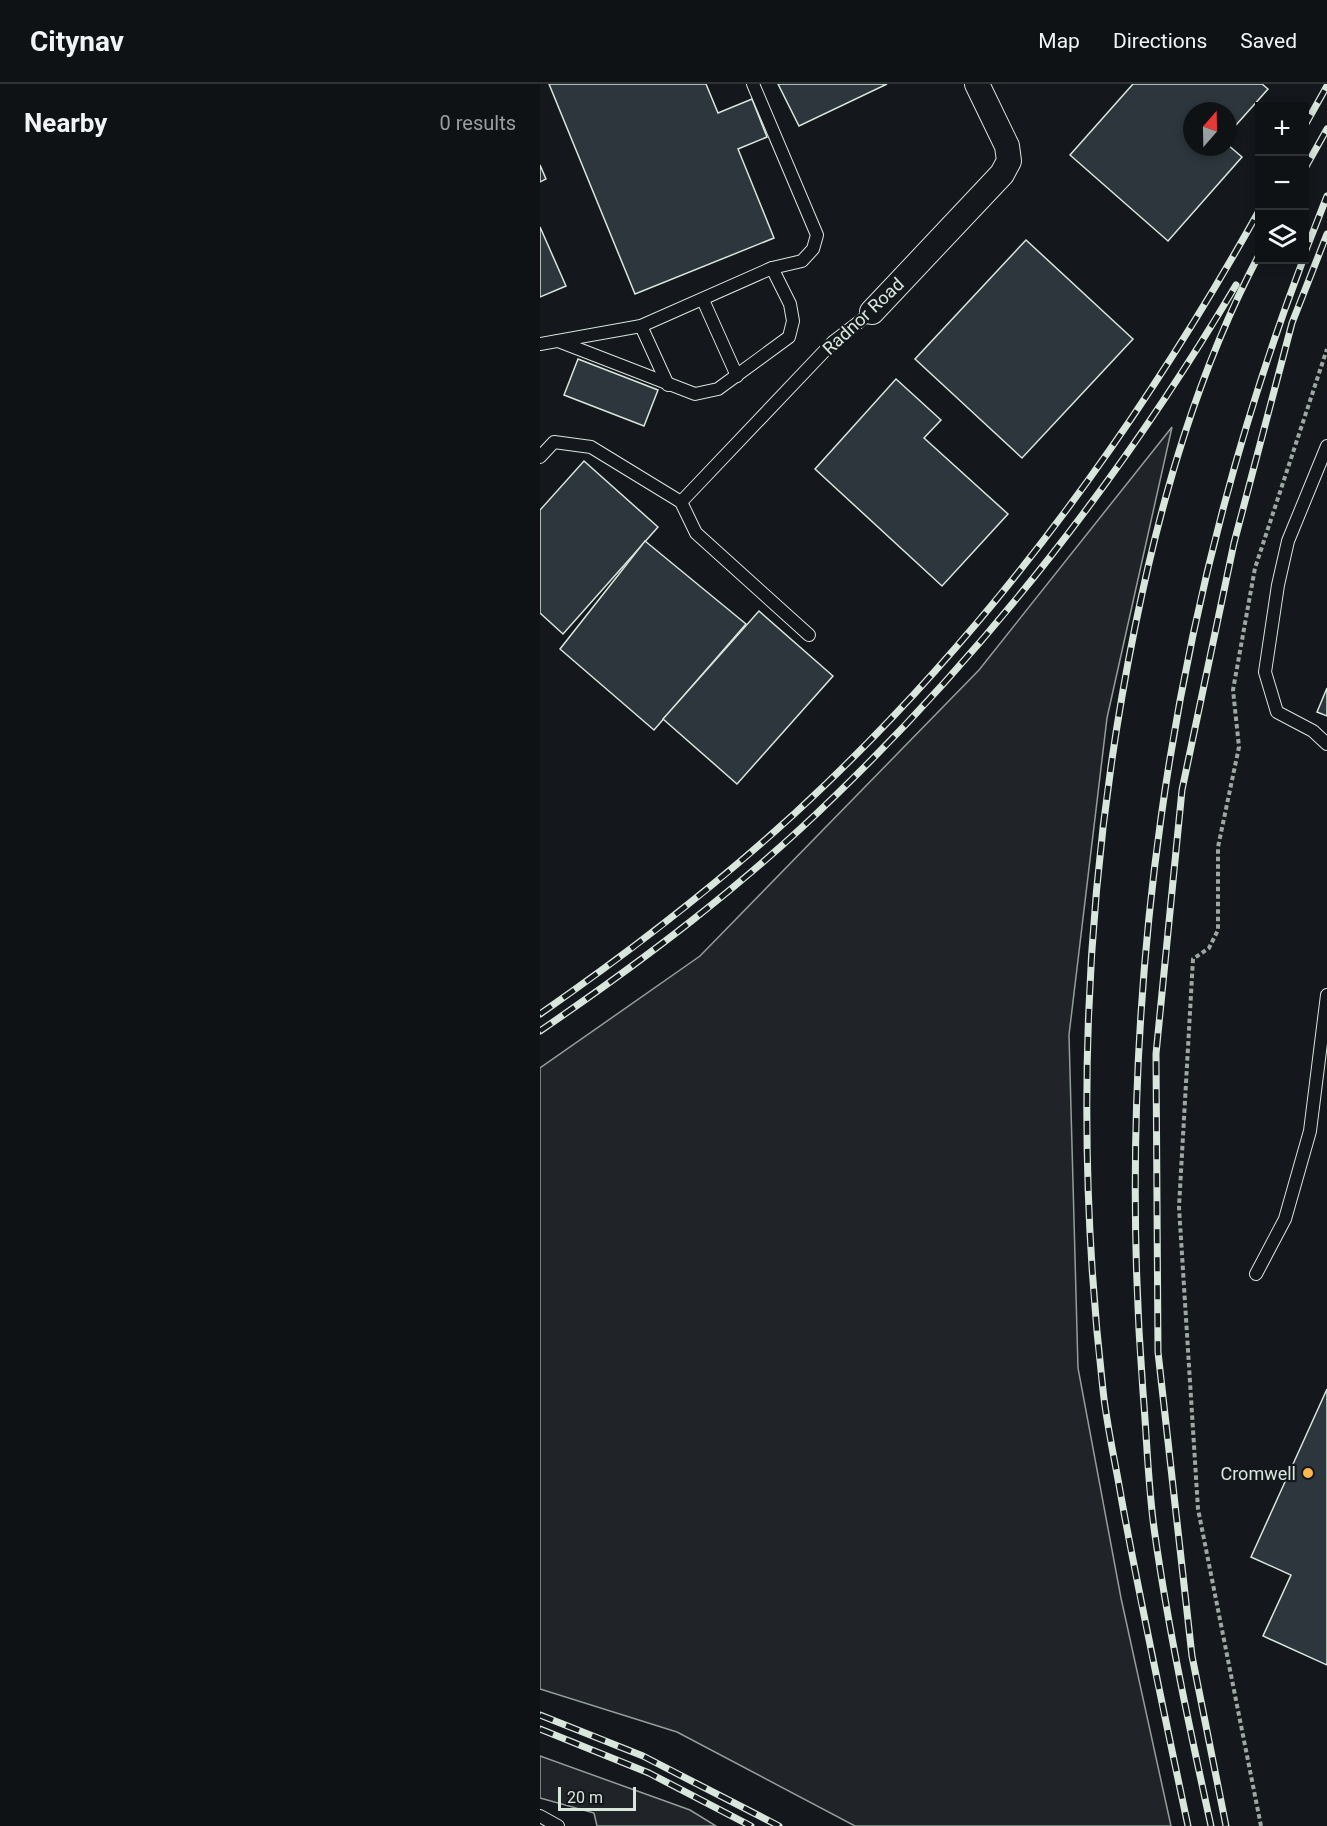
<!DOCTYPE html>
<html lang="en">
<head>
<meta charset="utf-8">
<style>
  :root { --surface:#0f1215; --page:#181b1e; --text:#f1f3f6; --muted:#9b9ea0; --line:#2f3234 }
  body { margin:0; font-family:Roboto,sans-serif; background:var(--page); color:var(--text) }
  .controls { position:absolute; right:18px; top:18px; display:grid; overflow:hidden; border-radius:0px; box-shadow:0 3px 9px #0003 }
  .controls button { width:54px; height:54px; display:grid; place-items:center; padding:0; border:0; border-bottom:2px solid var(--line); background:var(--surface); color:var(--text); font:30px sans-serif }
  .compass { position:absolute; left:643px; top:18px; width:54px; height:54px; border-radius:50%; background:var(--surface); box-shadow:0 3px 9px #0003; rotate:20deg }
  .scale { position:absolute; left:18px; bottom:15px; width:78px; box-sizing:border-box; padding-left:6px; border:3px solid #d8e6dc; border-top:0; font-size:16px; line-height:21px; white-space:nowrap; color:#d8e6dc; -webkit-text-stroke:4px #14181c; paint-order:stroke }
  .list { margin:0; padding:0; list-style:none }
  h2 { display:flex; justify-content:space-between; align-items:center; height:78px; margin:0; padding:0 24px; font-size:26px }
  h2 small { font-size:20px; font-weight:400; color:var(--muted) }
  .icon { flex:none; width:33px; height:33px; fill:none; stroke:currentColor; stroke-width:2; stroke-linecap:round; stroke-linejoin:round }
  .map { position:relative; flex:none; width:787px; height:1742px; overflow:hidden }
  header { display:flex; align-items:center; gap:36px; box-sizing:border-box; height:84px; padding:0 30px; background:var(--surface); border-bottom:2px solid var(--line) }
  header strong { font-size:28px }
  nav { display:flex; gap:33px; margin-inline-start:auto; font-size:21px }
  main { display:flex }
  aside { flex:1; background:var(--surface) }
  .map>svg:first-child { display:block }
</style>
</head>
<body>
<header>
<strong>Citynav</strong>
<nav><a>Map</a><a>Directions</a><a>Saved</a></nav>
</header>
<main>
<aside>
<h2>Nearby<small>0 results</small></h2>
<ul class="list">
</ul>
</aside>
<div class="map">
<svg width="787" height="1742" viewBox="0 0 787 1742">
  <rect width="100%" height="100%" fill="#14181c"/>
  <g fill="#202428" stroke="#939e99" stroke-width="1.5">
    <polygon points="632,343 567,634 529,951 538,1284 581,1514 631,1742 315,1742 137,1648 0,1605 0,984 160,872 439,586"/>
    <polygon points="0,1672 150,1726 176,1742 57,1742 54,1729 0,1714"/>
  </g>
  <g fill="#2c363c" stroke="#d8e6dc" stroke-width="1.5">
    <polygon points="9,0 166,0 178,29 212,15 227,53 198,65 234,154 95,210"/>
    <polygon points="238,0 347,0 259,42"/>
    <polygon points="593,0 722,0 728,5 688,50 688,27 652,27 652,63 688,61 702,73 628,157 530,71"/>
    <polygon points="0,81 6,95 0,98"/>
    <polygon points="0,143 26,202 0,213"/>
    <polygon points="486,156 593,255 482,374 375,275"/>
    <polygon points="38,275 118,306 104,342 24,311"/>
    <polygon points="356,295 401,336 384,354 468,430 402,502 275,385"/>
    <polygon points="44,377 118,443 23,550 0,529 0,426"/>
    <polygon points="105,457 206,540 114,646 20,565"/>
    <polygon points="219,527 293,592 197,700 123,635"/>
    <polygon points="787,604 787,632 777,628"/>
    <polygon points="787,1305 787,1581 723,1552 751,1491 711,1473"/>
  </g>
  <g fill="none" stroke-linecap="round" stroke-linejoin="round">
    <g stroke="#d8e6dc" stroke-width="14">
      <g id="lane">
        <polyline points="163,216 197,292"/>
        <polyline points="101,242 128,301"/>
        <polyline points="18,257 155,310 178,305 249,253 253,237 250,220 232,184"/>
        <polyline points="0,260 101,242 232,184 262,177 273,165 277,151 213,0"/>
        <polyline points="787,362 748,457 738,501 725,588 737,628 773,647 787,660"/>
        <polyline points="0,373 14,358 51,363 141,418 156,449 269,551"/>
        <polyline points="141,418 293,258 332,228"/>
        <polyline points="716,1190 745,1135 770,1047 787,911"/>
        <polyline points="0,1732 18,1742"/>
      </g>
    </g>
    <g stroke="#d8e6dc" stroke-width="26">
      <polyline id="street" points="332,228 462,90 469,77 467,62 437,0"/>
    </g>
    <polyline stroke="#9da8a2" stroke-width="4" stroke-dasharray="4.5 3" stroke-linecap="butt" points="721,1742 658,1425 639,1123 653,875 669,864 678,846 678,763 699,663 693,606 715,484 787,265"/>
    <use href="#lane" stroke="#14181c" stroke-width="12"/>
    <use href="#street" stroke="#14181c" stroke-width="24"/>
    <g stroke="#d8e6dc" stroke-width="7">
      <g id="rail">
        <polyline points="764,43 787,2"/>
        <polyline points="764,86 787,45"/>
        <polyline points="764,171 787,112"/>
        <path d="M0,930C101,860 198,785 286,700C460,533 603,335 720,125"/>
        <path d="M0,947C104,876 205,800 295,712C450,562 586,387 696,201"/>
        <polyline points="0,1631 103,1672 239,1742"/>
        <polyline points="0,1645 109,1689 211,1742"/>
        <path d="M648,1742C625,1634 602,1526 582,1418C576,1381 567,1344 563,1306C534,1052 544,795 595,543C621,415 658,286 720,169"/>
        <path d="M671,1742C650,1646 629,1549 615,1451C608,1404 607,1355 603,1308C574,926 627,534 763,176"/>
        <polyline points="686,1742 652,1572 618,1268 616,970 642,706 694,459 752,239 787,150"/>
      </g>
    </g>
    <use href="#rail" stroke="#14181c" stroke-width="4.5" stroke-dasharray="14" stroke-linecap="butt"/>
  </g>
  <circle fill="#ffb74d" stroke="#14181c" stroke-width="2" cx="768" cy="1389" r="6"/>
  <g text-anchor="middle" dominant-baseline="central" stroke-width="4.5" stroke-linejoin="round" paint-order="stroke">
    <g font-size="18" fill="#d8e6dc" stroke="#14181c">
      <text transform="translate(323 232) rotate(-43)">Radnor Road</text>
    </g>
    <g font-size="18" fill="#d8e6dc" stroke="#14181c" text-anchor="end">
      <text x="756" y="1389">Cromwell</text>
    </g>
  </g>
</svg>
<div class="controls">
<button>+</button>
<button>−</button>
<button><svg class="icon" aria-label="layers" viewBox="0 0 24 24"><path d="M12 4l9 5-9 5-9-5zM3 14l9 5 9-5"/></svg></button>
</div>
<svg class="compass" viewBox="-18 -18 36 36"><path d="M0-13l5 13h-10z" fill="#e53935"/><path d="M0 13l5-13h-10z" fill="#9b9ea0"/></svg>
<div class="scale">20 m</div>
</div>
</main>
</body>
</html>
